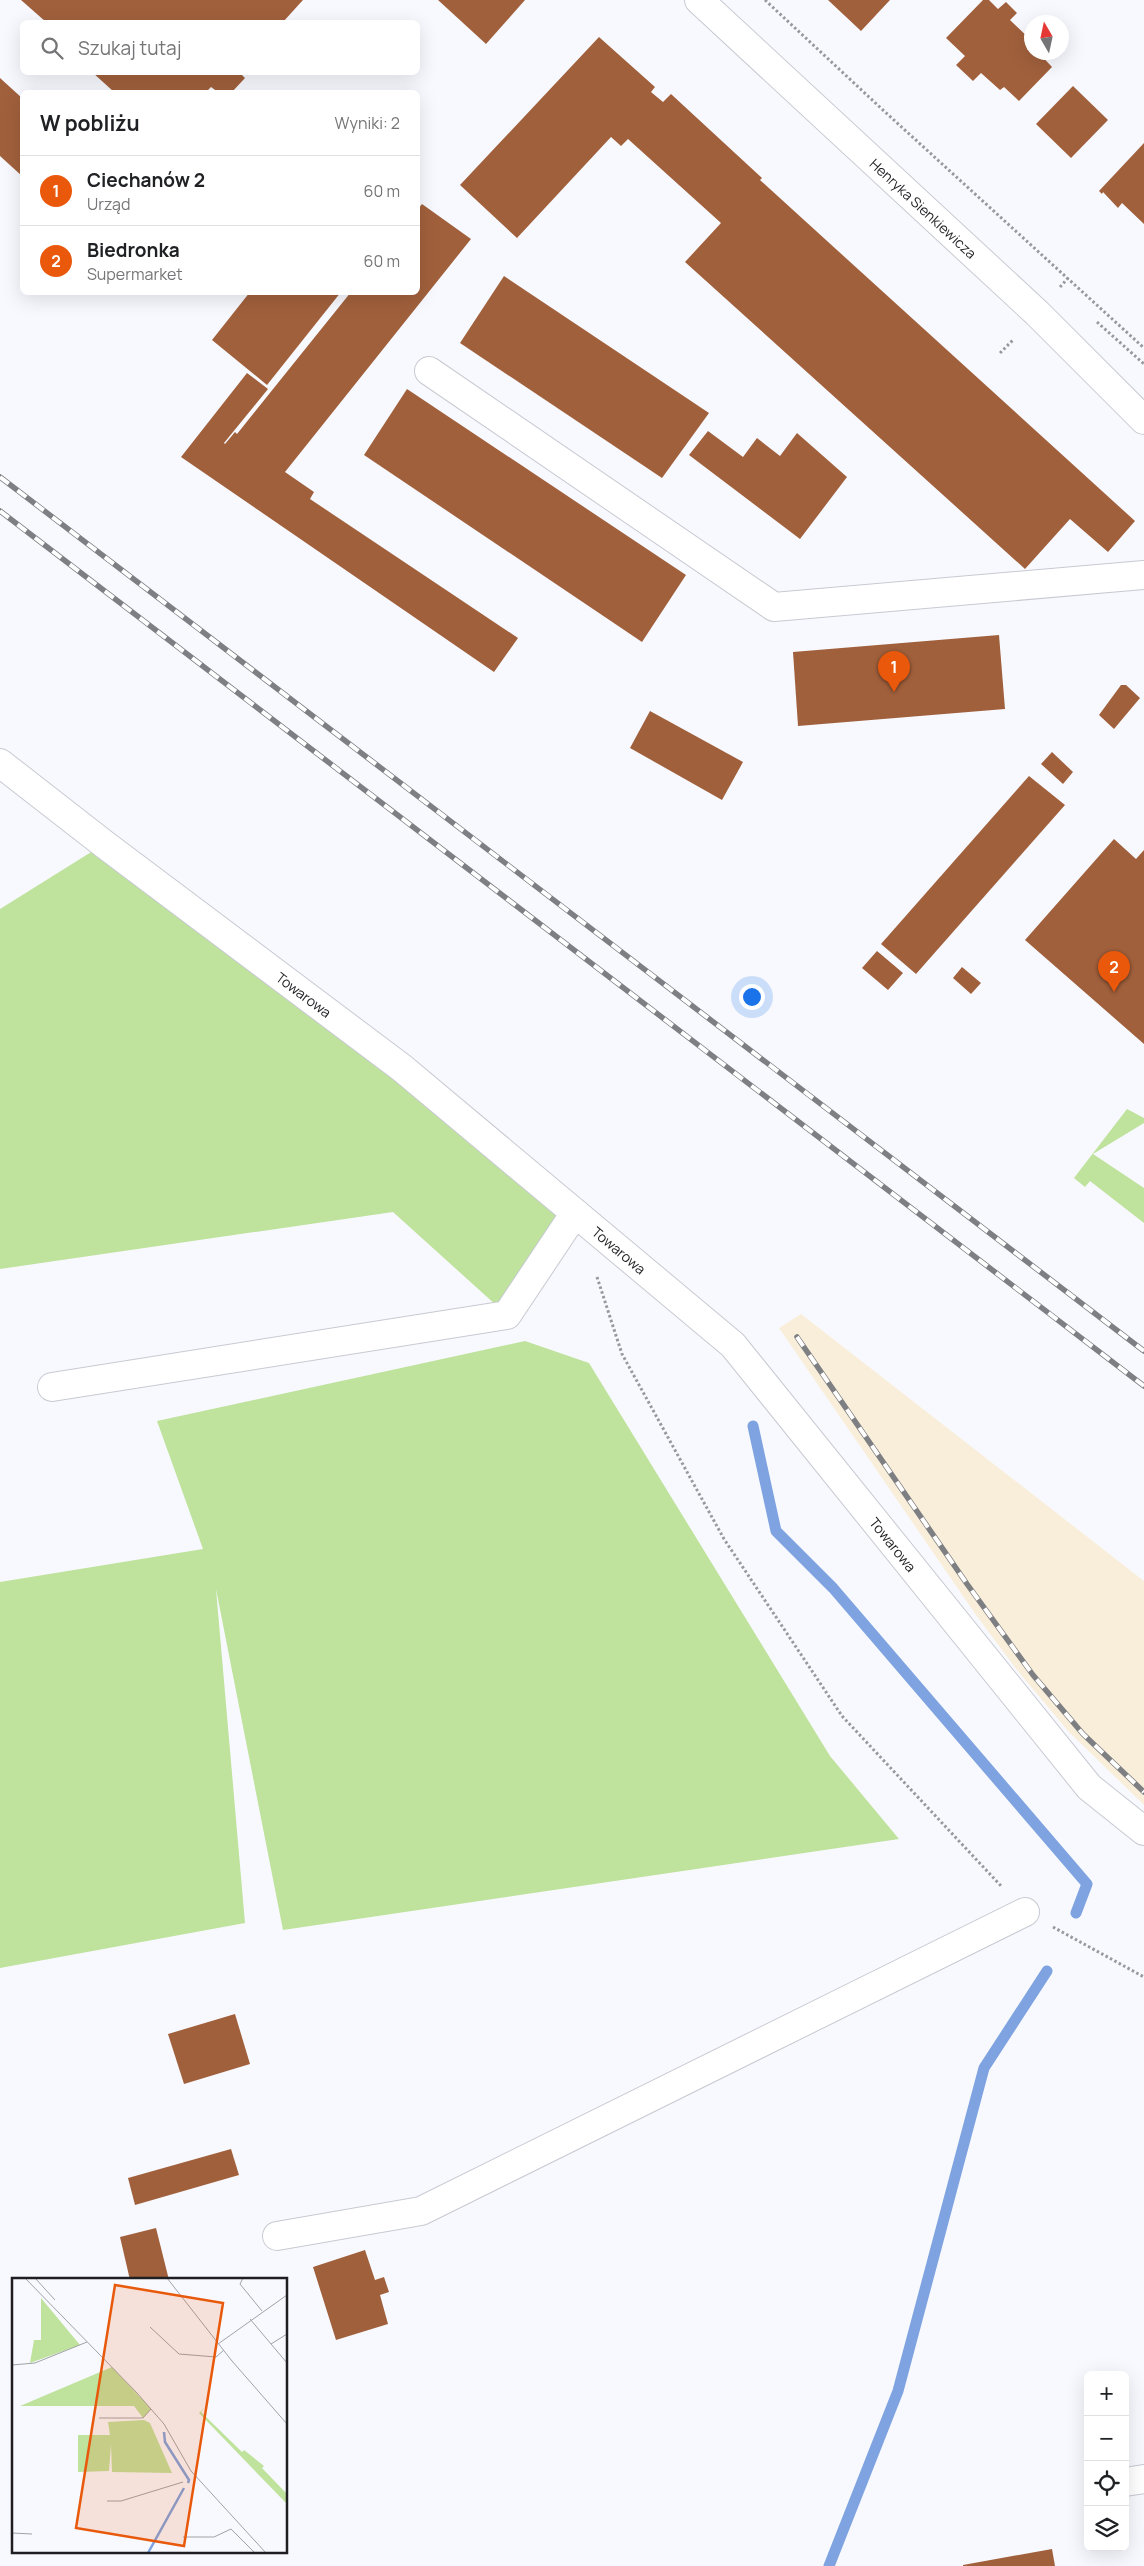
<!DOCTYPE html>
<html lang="pl">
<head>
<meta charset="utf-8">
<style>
  :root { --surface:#fff; --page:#f6f6f6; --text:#202124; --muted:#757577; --line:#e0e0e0; --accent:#ea580c }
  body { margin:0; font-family:Manrope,sans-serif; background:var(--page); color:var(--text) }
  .controls { position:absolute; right:15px; bottom:15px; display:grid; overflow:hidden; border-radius:8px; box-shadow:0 5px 20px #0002 }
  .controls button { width:45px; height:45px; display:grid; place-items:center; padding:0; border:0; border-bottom:1px solid var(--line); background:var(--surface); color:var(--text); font:25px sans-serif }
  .compass { position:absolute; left:1024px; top:15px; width:45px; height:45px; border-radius:50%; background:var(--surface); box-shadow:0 5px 20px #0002; rotate:351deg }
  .you { position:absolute; left:751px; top:996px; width:18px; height:18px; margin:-12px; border:4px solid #fff; border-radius:50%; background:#1a73e8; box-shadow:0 0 0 8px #1a73e833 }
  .badge { display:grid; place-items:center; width:32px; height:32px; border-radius:50%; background:var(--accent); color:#fff; font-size:16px; font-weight:700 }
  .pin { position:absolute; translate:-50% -41px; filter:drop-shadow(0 1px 2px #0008) }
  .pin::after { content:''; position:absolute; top:26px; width:18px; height:15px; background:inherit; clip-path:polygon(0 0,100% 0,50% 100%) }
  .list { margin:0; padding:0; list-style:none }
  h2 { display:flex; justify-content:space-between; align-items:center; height:65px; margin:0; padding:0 20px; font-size:21px }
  h2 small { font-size:16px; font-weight:400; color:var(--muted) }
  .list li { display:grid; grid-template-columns:32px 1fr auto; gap:15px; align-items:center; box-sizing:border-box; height:70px; padding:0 20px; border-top:1px solid var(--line) }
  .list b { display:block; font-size:19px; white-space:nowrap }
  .list p { margin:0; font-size:16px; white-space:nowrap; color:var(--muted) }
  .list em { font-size:16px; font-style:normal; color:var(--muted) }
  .icon { flex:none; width:28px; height:28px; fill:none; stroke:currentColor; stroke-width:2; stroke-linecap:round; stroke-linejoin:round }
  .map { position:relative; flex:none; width:1144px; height:2566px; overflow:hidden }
  .search { position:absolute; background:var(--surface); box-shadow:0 5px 20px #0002; left:20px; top:20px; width:400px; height:55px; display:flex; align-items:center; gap:12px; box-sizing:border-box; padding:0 18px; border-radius:8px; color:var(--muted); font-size:19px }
  .panel { position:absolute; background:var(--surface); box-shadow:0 5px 20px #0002; left:20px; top:90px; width:400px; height:205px; border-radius:8px }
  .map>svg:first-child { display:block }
</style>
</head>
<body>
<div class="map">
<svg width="1144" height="2566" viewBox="0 0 1144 2566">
  <rect width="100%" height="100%" fill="#f8f9fe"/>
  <polygon fill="#f9eed9" points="801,1314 1144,1581 1144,1805 1068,1731 1017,1670 976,1615 779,1328"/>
  <g fill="#bfe29d">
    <polygon points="104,844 575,1213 507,1315 393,1212 0,1269 0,909"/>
    <polygon points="1127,1109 1144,1118 1144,1123 1093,1154 1144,1188 1144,1223 1090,1181 1085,1187 1074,1178"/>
    <polygon points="525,1341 589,1363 830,1756 899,1839 283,1930 216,1589 245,1923 0,1968 0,1582 203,1549 157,1421"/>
  </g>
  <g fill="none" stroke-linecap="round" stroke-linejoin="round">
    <g stroke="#7ea3e0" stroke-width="11">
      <polyline points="753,1426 776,1531 833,1588 1087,1884 1076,1913"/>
      <polyline points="829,2566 898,2391 984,2068 1047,1971"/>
    </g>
  </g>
  <g fill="#a1603c">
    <polygon points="21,0 303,0 283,22 46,22"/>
    <polygon points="438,0 525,0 486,44"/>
    <polygon points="828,0 890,0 861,31"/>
    <polygon points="983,0 989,0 998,9 1006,2 1017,13 1010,20 1032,41 1032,52 1038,52 1052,67 1019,101 1004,87 1000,90 981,73 973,81 956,65 965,56 946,38"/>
    <polygon points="599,37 655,87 651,92 663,102 671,94 762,178 760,180 1135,521 1108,552 1070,519 1025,569 685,262 721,223 628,139 621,146 611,137 517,238 460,185"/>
    <polygon points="92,72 239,72 245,78 232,92 218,92 211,87 206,92 114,92"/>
    <polygon points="0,78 22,98 22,176 0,156"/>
    <polygon points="1073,86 1108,120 1071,158 1036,124"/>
    <polygon points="1144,143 1144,224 1122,203 1118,208 1103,192 1102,194 1099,191"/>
    <polygon points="422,204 471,239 285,472 314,492 310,499 518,638 494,672 181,457 247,373 268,389 224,443 225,444 235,432 237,434 351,292 418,292 418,209"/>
    <polygon points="504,276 709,413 662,478 460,343"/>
    <polygon points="250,292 341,292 267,385 212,340"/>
    <polygon points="407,389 686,575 642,642 364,455"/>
    <polygon points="708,431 743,457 757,438 780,456 797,433 847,477 800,539 689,455"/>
    <polygon points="999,635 1005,709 798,726 793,652"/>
    <polygon points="1121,685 1126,685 1140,698 1114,729 1099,715"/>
    <polygon points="650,711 743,762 722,800 630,748"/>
    <polygon points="1052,752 1073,772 1063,784 1041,764"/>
    <polygon points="1029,776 1065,805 916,974 881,944"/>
    <polygon points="1114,839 1136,859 1144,850 1144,1044 1025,940"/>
    <polygon points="877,951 903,973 888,990 862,968"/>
    <polygon points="962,967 981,983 971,994 953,978"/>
    <polygon points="235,2014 250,2064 184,2084 168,2034"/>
    <polygon points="231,2149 239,2175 135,2205 128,2178"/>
    <polygon points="156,2228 169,2280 130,2280 120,2237"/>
    <polygon points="365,2250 375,2280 384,2277 389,2292 380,2295 388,2324 336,2340 313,2267"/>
    <polygon points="1052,2549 1055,2566 963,2566 963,2565"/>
  </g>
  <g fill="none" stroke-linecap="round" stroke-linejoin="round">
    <g stroke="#c8cad2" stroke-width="30">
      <g id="minor">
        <path id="s1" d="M699,0L1037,313L1144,420"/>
        <polyline points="429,371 774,607 1144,575"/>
        <path id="s2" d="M0,763L104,844L402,1068L733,1345L1089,1787L1144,1831"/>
        <polyline points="52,1387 507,1315 575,1213"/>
        <polyline points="277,2236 421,2211 1025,1912"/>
        <polyline points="1125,2482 1144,2479"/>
      </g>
    </g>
    <g stroke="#98989d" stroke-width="3" stroke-dasharray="2.5 2.5" stroke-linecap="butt">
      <polyline points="765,0 884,111 1144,348"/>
      <polyline points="1060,287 1068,278"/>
      <polyline points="1097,322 1144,364"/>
      <polyline points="1000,353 1014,339"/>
      <polyline points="597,1277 622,1354 724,1539 842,1716 1002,1887"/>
      <polyline points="1053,1927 1144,1977"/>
    </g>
    <use href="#minor" stroke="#fff" stroke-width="28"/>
    <g stroke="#7e7f83" stroke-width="5.5">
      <g id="rail">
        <polyline points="0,477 1144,1351"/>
        <polyline points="0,511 1144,1386"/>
        <polyline points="797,1337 967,1584 1033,1675 1083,1734 1144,1792"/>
      </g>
    </g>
    <use href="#rail" stroke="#fff" stroke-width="4" stroke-dasharray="11" stroke-linecap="butt"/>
  </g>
  <g text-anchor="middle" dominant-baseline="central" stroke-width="4" stroke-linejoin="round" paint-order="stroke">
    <g font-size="14" fill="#1f1f22" stroke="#fff">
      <text stroke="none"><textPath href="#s1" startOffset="306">Henryka Sienkiewicza</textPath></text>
      <text stroke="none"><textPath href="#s2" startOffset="382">Towarowa</textPath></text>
      <text stroke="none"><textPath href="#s2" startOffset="788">Towarowa</textPath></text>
      <text stroke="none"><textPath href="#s2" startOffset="1192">Towarowa</textPath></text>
    </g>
  </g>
  <g transform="translate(12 2278)">
    <rect width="275" height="275" fill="#f8f9fe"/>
    <path d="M29,20L68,67L18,85L22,62H29ZM100,89L139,131L131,140L122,128H8ZM193,129L189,134L230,174L232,172L252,188L250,190L275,216V226L187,135ZM132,142L138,145L160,195L100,194L99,167L97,193L66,194V157H98L96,144Z" fill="#bfe29d"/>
    <path fill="none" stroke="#7ea3e0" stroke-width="2.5" d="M152,154L153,164L177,202L176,205M136,275L172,210"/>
    <path fill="none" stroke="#a1a2a6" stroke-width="1" d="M13,0L125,115L152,146L179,193L254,275M23,0L43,22M155,0L220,83L275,146M231,0L228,6L250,33M238,41L275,85M138,49L167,76L204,79L212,72M206,66L275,17M259,66L275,56M0,87L23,85L75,64M87,140H131L139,131M95,223H109L171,204M0,255L20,256M171,259H202L219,251L243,275"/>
    <path fill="#e8590c" fill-opacity="0.15" stroke="#e8590c" stroke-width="2.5" d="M103,7L211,25L172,268L64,250Z"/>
    <rect width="275" height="275" fill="none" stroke="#1f1f22" stroke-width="2.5"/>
  </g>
</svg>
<div class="controls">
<button>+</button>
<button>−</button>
<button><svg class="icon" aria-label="locate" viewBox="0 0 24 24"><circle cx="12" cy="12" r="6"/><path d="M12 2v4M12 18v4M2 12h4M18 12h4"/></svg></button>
<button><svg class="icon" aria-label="layers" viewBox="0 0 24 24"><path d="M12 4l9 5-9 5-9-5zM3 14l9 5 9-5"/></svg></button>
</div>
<svg class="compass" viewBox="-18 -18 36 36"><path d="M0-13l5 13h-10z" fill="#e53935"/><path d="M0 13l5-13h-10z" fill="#757577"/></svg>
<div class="you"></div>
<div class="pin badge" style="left:894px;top:692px">1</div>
<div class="pin badge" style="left:1114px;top:992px">2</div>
<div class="search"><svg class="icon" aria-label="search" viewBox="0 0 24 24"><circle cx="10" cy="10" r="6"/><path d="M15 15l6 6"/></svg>Szukaj tutaj</div>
<section class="panel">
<h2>W pobliżu<small>Wyniki: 2</small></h2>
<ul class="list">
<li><span class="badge">1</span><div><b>Ciechanów 2</b><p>Urząd</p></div><em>60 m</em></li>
<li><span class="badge">2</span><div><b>Biedronka</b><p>Supermarket</p></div><em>60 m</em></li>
</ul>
</section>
</div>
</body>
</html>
